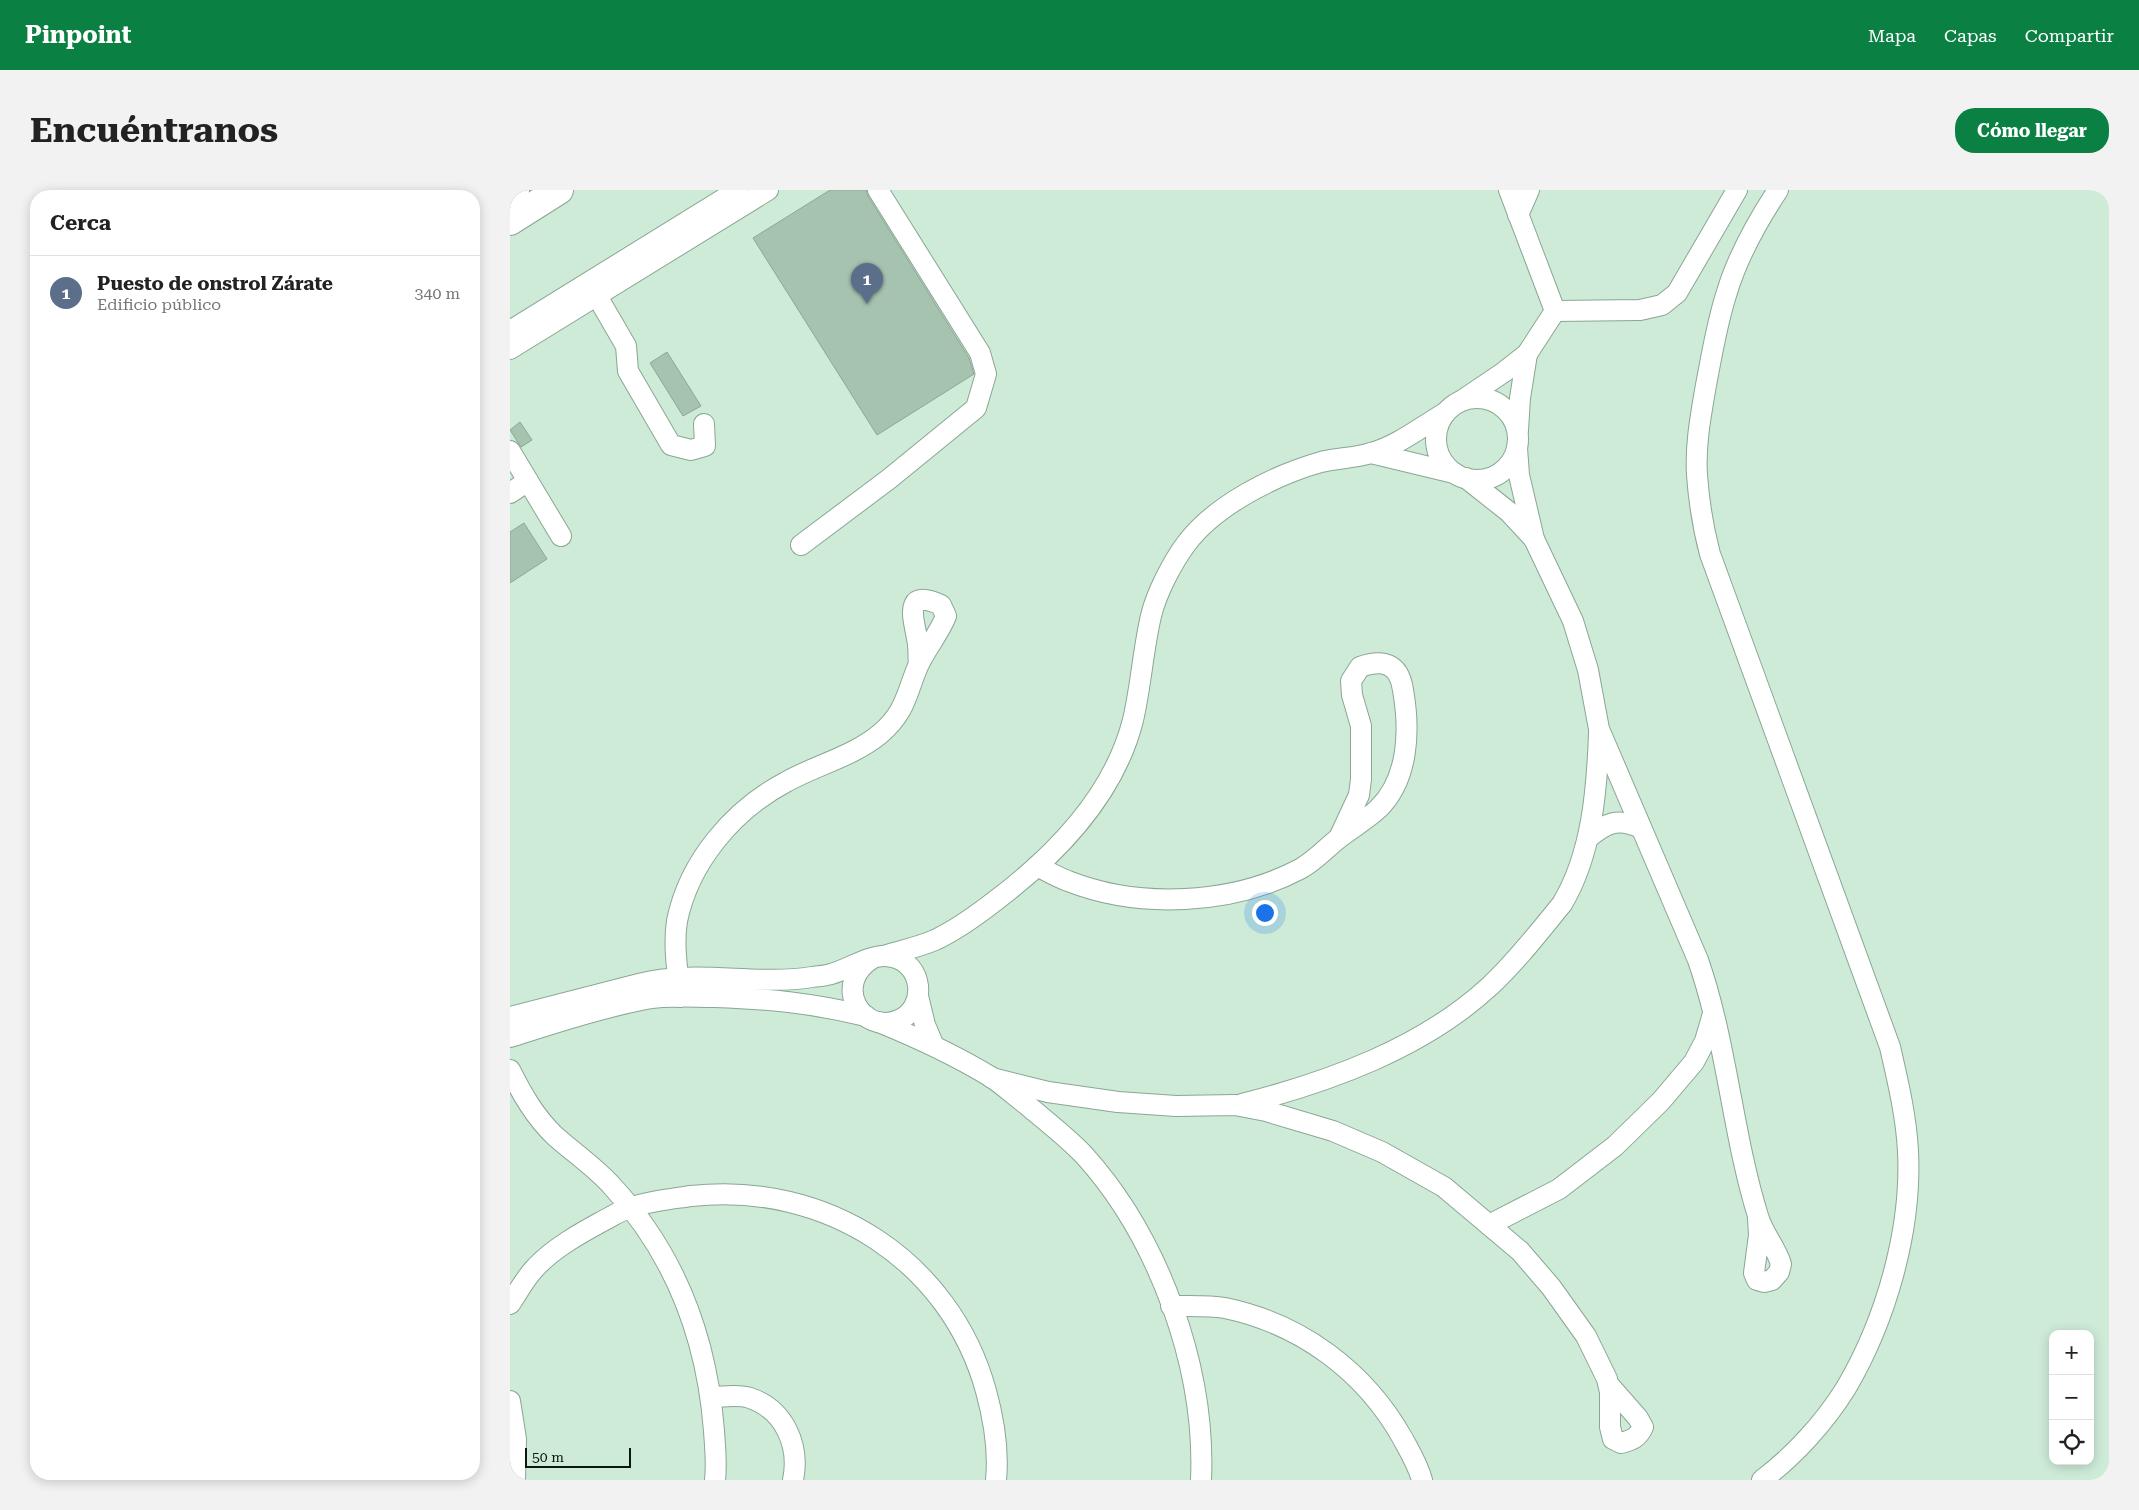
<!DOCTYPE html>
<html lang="es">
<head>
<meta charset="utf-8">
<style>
  :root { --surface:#fff; --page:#f2f2f2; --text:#222; --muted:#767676; --line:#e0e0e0; --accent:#0b8043 }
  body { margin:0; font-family:"Roboto Serif",serif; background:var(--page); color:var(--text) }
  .controls { position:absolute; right:15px; bottom:15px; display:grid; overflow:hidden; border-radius:10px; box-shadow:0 2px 12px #0003 }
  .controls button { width:45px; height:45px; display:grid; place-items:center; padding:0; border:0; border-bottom:1px solid var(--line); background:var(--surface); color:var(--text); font:25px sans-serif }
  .scale { position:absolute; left:15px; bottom:12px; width:106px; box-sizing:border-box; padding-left:5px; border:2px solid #0c1710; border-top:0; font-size:14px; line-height:18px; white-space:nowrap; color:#0c1710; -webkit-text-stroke:4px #ceebd8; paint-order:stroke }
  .you { position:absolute; left:754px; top:722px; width:18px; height:18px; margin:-12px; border:4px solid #fff; border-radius:50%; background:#1a73e8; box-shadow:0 0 0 8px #1a73e833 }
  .badge { display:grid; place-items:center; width:32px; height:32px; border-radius:50%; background:var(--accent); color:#fff; font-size:16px; font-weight:700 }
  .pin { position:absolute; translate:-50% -41px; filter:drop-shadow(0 1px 2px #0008) }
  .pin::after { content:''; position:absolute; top:26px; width:18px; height:15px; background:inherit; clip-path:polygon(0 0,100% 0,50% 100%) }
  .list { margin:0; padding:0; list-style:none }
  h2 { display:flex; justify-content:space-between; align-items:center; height:65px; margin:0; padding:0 20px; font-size:21px }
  h2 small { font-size:16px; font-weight:400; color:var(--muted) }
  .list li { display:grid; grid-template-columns:32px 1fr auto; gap:15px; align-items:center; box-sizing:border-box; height:75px; padding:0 20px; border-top:1px solid var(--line) }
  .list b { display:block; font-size:19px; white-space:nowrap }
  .list p { margin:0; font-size:16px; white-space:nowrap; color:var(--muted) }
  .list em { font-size:16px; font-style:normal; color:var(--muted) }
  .icon { flex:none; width:28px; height:28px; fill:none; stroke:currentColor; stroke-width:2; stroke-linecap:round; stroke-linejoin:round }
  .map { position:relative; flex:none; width:1599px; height:1290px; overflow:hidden; border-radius:20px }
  header { display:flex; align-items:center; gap:30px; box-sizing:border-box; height:70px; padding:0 25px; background:var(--accent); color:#fff }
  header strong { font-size:24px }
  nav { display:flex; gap:28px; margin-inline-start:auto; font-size:18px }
  .intro { display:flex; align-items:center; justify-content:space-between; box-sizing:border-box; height:120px; padding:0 30px }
  h1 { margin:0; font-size:35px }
  .button { padding:12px 22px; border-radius:20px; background:var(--accent); color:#fff; font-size:18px; font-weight:700 }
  main { display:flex; gap:30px; padding:0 30px }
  aside { flex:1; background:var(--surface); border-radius:20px; box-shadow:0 2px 12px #0003 }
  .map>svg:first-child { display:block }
</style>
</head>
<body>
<header>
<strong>Pinpoint</strong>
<nav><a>Mapa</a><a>Capas</a><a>Compartir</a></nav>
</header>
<div class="intro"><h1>Encuéntranos</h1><a class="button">Cómo llegar</a></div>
<main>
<aside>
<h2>Cerca<small></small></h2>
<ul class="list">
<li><span class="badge" style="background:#5c6f8a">1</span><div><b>Puesto de onstrol Zárate</b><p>Edificio público</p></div><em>340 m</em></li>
</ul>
</aside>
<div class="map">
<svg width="1599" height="1290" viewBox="0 0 1599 1290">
  <rect width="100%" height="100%" fill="#ceebd8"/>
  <g fill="#a6c3b0" stroke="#8ba795">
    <polygon points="320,0 356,0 358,6 459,168 464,184 367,245 243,48"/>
    <polygon points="157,162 191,216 173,226 140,173"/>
    <polygon points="10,232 22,250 11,257 0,240"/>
    <polygon points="14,333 37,369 0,393 0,342"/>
  </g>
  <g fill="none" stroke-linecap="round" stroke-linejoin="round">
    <g stroke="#8aa694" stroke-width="22">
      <g id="minor">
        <polyline points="1008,25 1019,0"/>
        <polyline points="80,94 116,156 118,181 161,255 181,260 195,256 194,234"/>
        <polyline points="1045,121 1130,120 1152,115 1167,103 1227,0"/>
        <polyline points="0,141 228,0"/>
        <polyline points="0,159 258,0"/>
        <circle cx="967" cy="249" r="41"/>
        <polyline points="951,211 994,182 1017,164 1045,121 999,0"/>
        <polyline points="1008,240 1010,208 1017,164"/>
        <path d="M1007,258L1009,285L1024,349L1063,431L1078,480L1089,539L1188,770C1217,853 1222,942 1248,1026C1253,1044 1266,1057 1271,1074L1269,1082L1262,1090L1254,1092L1247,1090L1244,1083L1249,1045L1248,1028"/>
        <polyline points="0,261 51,346"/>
        <polyline points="861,263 944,283"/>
        <polyline points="956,288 999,322 1024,349"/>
        <polyline points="0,303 18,291"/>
        <polyline points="291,355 379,289 466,218 476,184 470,163 368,0"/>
        <path d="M1078,648C1096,633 1108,627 1131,638"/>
        <path d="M527,676C537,681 547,687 558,691C629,719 722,715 790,679C805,671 816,658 829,648C842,638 856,630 868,619C899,589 900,540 893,500C889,473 873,469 850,477L841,491L842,505L851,536V589L849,605L829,648"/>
        <path d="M373,766C390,761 409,757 425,750C446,740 467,725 485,711C546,665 604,606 623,530C631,496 633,460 641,426C646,404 662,373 676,354C705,315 765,285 811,272C827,268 845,268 861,263C887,256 911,237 935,223"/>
        <polyline points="408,806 415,835 423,854"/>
        <path d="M170,807C168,783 163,756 167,731C179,672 223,620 276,592C306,575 342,567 370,544C396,522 396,504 408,476C416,458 429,444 436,426L431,415C389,396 406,434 408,455C409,461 408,468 409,474"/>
        <path d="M0,827C43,816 86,805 129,794C186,779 245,796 302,787C309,786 315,786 321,784C340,779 362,762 382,767C413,773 418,817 389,830C351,846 321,793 363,768"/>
        <path d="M369,832C408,848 445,865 481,887C493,895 505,906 517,915C536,931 557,947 574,965C649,1048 696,1178 691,1290"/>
        <path d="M0,847C45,833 90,818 136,809C158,805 182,807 205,807C260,809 302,813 356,826"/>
        <path d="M0,880C12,904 25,927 45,946C64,963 85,977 102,996C165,1064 197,1149 204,1241C205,1257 207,1273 205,1290"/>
        <path d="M482,888L538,902L608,912L666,916L725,915L756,921L823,941L872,962L934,997L1010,1061L1041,1097L1076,1146L1097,1189L1100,1202V1237L1103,1249L1111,1253C1122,1250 1128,1248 1133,1237L1128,1228L1099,1195"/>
        <path d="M732,914C819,892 913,858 980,796C1006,772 1029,742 1052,714C1082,664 1087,600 1089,543"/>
        <polyline points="979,1035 1049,999 1105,956 1151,911 1184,872 1195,851 1202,827"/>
        <path d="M0,1114C8,1102 16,1087 26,1077C44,1058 69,1044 91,1032C101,1027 111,1020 122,1017C141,1011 161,1009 181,1006C315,991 440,1070 476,1201C484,1230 489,1259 486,1290"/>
        <path d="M661,1116C679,1116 698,1115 715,1118C791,1134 855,1181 893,1249C900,1262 908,1275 912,1290"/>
        <path d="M201,1207C213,1207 229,1204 240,1208C275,1220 290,1256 283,1290"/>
        <polyline points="0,1211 6,1249 5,1290"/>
        <path d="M1252,1290C1284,1266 1315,1232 1336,1198C1376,1130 1402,1040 1398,961C1396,925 1388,892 1380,857L1200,364C1193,338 1189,312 1187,285C1185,255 1191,224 1196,195C1202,164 1207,132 1217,102C1228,65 1247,32 1268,0"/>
      </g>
    </g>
    <g stroke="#8aa694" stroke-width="30">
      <g id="highway">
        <polyline points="0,3 5,0"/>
        <polyline points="0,31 49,0"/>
      </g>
    </g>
    <use href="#minor" stroke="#fff" stroke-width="20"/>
    <use href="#highway" stroke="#fff" stroke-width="28"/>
  </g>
</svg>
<div class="controls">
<button>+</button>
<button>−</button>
<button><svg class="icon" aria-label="locate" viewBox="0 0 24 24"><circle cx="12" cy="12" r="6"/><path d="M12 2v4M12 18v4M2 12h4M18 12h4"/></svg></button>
</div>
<div class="scale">50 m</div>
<div class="you"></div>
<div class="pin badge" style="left:357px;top:114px;background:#5c6f8a">1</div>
</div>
</main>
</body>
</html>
